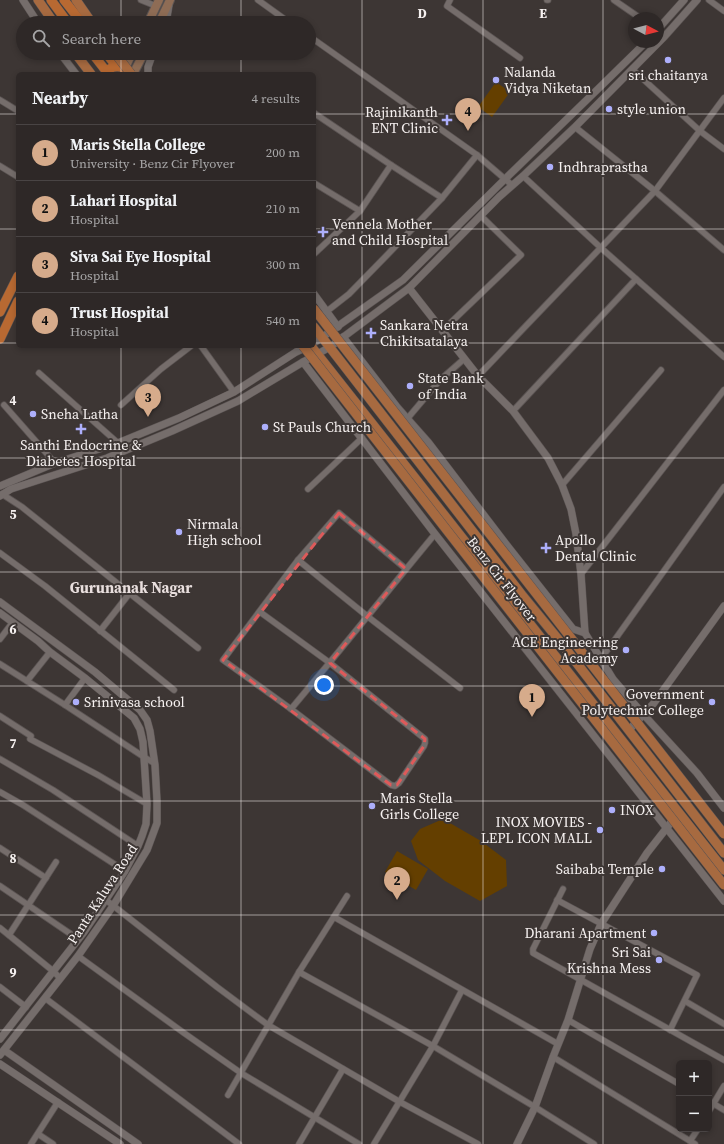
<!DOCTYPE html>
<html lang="en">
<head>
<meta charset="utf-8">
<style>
  :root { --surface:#2e2827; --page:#36302f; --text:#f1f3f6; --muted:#a7a6a7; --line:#494444; --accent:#d6ab8b }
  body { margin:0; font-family:"Source Serif 4",serif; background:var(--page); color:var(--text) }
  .controls { position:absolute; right:12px; bottom:12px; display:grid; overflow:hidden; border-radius:6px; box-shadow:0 2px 6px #0003 }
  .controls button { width:36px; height:36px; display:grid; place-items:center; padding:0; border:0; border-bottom:1px solid var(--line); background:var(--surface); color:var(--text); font:20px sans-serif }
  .compass { position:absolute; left:628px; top:12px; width:36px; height:36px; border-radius:50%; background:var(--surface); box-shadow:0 2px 6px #0003; rotate:97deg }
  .you { position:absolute; left:324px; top:685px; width:14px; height:14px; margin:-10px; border:3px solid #fff; border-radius:50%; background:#1a73e8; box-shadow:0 0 0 6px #1a73e833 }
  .badge { display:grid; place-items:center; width:26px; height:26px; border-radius:50%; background:var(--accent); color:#111; font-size:13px; font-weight:700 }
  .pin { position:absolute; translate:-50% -33px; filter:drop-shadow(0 1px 2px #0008) }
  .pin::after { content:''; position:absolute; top:21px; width:14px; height:12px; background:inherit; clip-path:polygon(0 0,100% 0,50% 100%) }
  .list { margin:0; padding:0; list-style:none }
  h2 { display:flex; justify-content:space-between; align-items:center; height:52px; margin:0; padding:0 16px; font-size:17px }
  h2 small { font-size:13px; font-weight:400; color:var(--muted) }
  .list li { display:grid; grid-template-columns:26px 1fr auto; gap:12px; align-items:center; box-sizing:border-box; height:56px; padding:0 16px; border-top:1px solid var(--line) }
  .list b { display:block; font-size:15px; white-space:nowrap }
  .list p { margin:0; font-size:13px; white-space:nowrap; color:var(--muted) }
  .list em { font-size:13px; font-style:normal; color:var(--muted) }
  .icon { flex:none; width:22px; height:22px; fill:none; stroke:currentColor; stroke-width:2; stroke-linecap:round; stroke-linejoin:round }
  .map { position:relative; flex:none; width:724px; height:1144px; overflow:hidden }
  .search { position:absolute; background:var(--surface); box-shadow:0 2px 6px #0003; left:16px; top:16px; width:300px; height:44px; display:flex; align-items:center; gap:10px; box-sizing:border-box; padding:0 14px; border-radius:22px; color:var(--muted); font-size:15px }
  .panel { position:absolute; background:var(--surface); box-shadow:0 2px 6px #0003; left:16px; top:72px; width:300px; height:276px; border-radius:6px }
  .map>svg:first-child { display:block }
</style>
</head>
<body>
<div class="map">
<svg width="724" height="1144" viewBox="0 0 724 1144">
  <rect width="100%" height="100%" fill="#3d3634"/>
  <g fill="#643f00">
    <polygon points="496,82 510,92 492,117 478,107"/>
    <polygon points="443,819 481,841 506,860 507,886 480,901 445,881 418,860 411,841 420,829"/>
    <polygon points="397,851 428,869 416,890 385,872"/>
  </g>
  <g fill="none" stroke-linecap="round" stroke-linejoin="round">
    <g stroke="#5b5453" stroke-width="7">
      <g id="minor">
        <polyline points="141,0 156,6"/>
        <polyline points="258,0 290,23"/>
        <polyline points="450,0 447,6 520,58"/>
        <polyline points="547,0 548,0"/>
        <polyline points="614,0 640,18"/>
        <polyline points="709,0 724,11"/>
        <polyline points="309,36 477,155 512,185"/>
        <polyline points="632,69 700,131 724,149"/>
        <polyline points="0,100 18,111"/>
        <polyline points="314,113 391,165 442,198"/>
        <polyline points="575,127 655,191 724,250"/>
        <polyline points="0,166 18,177"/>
        <polyline points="523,176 600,247 724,357"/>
        <polyline points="314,183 360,211"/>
        <polyline points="314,254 360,211 391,165"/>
        <polyline points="326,312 349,294 389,253 442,198 477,155"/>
        <polyline points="442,331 521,255 481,216"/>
        <polyline points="201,346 234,392"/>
        <polyline points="39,373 118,443"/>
        <polyline points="478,376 655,191 724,98"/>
        <polyline points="4,405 55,463"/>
        <polyline points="121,405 161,369 191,346"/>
        <polyline points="513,411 636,279"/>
        <polyline points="407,419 440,380 464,359"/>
        <polyline points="562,485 661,370"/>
        <polyline points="308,489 362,438"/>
        <polyline points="2,494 22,507 198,648"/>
        <polyline points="0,553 45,586 174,690"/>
        <polyline points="298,560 367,616 460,688"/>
        <polyline points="581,574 724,390"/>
        <polyline points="260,612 330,663 425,739 425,743 424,746 399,783 395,786 391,785 291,709 223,660 298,560 339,513 406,569"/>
        <polyline points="100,631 129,594"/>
        <polyline points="0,639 13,622"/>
        <polyline points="601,659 724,487"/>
        <polyline points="0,664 65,705 144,757 154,763"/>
        <polyline points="27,681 50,652"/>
        <polyline points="65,705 85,678"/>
        <path d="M291,709C340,651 387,592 435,534"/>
        <polyline points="0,716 31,736 30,739 98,775 147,804"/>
        <polyline points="0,759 53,790 138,846"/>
        <polyline points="0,792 23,805 125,871"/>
        <polyline points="0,848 46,878"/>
        <polyline points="0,886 78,939"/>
        <polyline points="563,889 533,949 533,953 724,1060"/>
        <polyline points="106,900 217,987 268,1025 400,1102 478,1144"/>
        <polyline points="557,900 697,975 670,1030"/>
        <polyline points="334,917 558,1044"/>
        <polyline points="0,928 53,971 60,978"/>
        <polyline points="9,935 56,862"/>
        <polyline points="78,956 184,1033 241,1073 359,1144"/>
        <polyline points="299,972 433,1046 535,1107 594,1144"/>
        <polyline points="0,987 26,1007"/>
        <polyline points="45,998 239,1144"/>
        <polyline points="685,1001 724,1024"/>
        <polyline points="568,1020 679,1084"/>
        <polyline points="553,1057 695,1144"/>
        <polyline points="228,1095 299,972 347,896"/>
        <polyline points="709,1101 724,1110"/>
        <polyline points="709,1111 724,1086"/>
        <polyline points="38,1134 53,1144"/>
        <polyline points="690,1141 698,1129"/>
        <polyline points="31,1144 58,1102"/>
        <polyline points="299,1144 343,1069"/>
        <polyline points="374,1144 433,1046 462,990"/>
      </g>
    </g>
    <g stroke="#5b5453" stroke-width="8">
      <g id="tertiary">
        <polyline points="23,0 38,23"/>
        <polyline points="166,23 169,5"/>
        <polyline points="658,29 684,0"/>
        <polyline points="60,53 76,74"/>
        <polyline points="148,74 148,67 153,53"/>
        <polyline points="409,288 478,376 513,411 548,458 562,485 571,509 576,534 581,574 585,633 613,679 643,714 697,773 724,808"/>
        <polyline points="314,294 338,327"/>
        <polyline points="343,337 397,407 428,442 509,548 573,629 585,633"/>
        <polyline points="314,343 403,280 504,180 599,88 646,42"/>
        <polyline points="303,362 435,534 724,901"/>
        <polyline points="0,486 55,463 118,443 179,418 234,392 296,352 309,346"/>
        <polyline points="0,496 11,489 107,458 172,431 238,401 303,362 330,347 409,288 499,197 523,176 575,127 664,37 697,0"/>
        <polyline points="0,602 95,672 140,710 147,720 150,731 155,765 157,801 157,823 147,850 113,906 78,956 0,1055"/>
        <polyline points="0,613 38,641 50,652 85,678 134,718 140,729 143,742 147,804 146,824 142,836 138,846 125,871 84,932 0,1039"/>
        <polyline points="629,730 654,703 724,606"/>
        <polyline points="4,1050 138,1144"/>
        <polyline points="0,1064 120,1144"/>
        <polyline points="517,1144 535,1107 553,1057 568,1020 590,949 601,924 647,853 676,816"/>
      </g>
    </g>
    <g stroke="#5b5453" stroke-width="10">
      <g id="secondary">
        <polyline points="148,23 159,0"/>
        <polyline points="159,23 170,0"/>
        <polyline points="125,68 132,53"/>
        <polyline points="133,74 144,53"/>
      </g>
    </g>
    <g stroke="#5b5453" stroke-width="10">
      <g id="primary">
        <polyline points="38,0 54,23"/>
        <polyline points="76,0 92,23"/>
        <polyline points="75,53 91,74"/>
        <polyline points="314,327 522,595 558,639 724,853"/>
        <polyline points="311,346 724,870"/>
      </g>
    </g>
    <g stroke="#5b5453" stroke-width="10">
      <g id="trunk">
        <polyline points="51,0 68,23"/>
        <polyline points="64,0 82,23"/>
        <polyline points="92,53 106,71"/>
        <polyline points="106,53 116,66"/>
        <path d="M105,74C111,64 123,65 130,73"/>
        <polyline points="0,312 18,276"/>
        <polyline points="0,339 18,301"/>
      </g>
    </g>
    <use href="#minor" stroke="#756d6b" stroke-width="5.5"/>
    <use href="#tertiary" stroke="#756d6b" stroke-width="7"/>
    <use href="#secondary" stroke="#8e6c55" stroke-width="8"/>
    <use href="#primary" stroke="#a76a40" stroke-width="9"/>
    <use href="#trunk" stroke="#b86932" stroke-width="9"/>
    <g stroke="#5b5453" stroke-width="10" stroke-linecap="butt">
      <g id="primary-bridge">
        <polyline points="115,53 131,74"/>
        <polyline points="314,309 724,834"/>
        <polyline points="303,346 724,885"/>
      </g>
    </g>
    <use href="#primary-bridge" stroke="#a76a40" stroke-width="9"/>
  </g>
  <path fill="none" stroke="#de5a5a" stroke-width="3" stroke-dasharray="8 5" stroke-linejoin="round" d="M339,513L406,569L330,663L425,739L424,746L397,785H391L223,660Z"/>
  <path fill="none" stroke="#f6f1f0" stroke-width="1" stroke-opacity="0.55" d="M121,0V23M241,0V23M362,0V1144M483,0V1144M603,0V1144M121,53V74M241,53V74M0,114H18M314,114H724M0,229H18M314,229H724M0,343H18M314,343H724M121,346V1144M241,346V1144M0,458H724M0,572H724M0,686H724M0,801H724M0,915H724M0,1030H724"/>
  <g fill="#adaffb" stroke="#3d3634" stroke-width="1.5">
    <circle cx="668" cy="60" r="4"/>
    <circle cx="496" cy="80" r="4"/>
    <circle cx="609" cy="109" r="4"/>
    <path d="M445 114h4v4h4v4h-4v4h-4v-4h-4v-4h4z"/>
    <circle cx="550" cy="167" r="4"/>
    <path d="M321 226h4v4h4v4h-4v4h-4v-4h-4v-4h4z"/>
    <path d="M369 327h4v4h4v4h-4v4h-4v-4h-4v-4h4z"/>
    <circle cx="410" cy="386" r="4"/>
    <circle cx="33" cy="414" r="4"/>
    <circle cx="265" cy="427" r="4"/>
    <path d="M79 423h4v4h4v4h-4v4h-4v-4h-4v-4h4z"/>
    <circle cx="179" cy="532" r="4"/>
    <path d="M544 542h4v4h4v4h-4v4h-4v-4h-4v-4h4z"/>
    <circle cx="626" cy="650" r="4"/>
    <circle cx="76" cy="702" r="4"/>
    <circle cx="712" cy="702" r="4"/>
    <circle cx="372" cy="806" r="4"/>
    <circle cx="612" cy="810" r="4"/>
    <circle cx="600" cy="830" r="4"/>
    <circle cx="662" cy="869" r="4"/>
    <circle cx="654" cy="933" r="4"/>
    <circle cx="659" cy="960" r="4"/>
  </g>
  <g text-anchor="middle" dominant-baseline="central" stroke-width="4" stroke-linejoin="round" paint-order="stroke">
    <g font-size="14" fill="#f6f1f0" stroke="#3d3634" text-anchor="start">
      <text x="504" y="72">Nalanda<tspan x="504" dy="16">Vidya Niketan</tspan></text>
      <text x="668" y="75" text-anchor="middle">sri chaitanya</text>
      <text x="617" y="109">style union</text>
      <text x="438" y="112" text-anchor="end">Rajinikanth<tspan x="438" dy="16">ENT Clinic</tspan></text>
      <text x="558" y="167">Indhraprastha</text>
      <text x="332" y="224">Vennela Mother<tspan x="332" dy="16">and Child Hospital</tspan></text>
      <text x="380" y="325">Sankara Netra<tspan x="380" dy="16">Chikitsatalaya</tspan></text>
      <text x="418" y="378">State Bank<tspan x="418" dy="16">of India</tspan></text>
      <text x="41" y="414">Sneha Latha</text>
      <text x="273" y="427">St Pauls Church</text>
      <text x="81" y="445" text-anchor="middle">Santhi Endocrine &amp;<tspan x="81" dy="16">Diabetes Hospital</tspan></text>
      <text x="187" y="524">Nirmala<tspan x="187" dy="16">High school</tspan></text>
      <text x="555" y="540">Apollo<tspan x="555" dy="16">Dental Clinic</tspan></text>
      <text x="618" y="642" text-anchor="end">ACE Engineering<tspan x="618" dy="16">Academy</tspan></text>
      <text x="704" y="694" text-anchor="end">Government<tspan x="704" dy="16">Polytechnic College</tspan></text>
      <text x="84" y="702">Srinivasa school</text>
      <text x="380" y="798">Maris Stella<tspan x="380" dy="16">Girls College</tspan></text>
      <text x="620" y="810">INOX</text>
      <text x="592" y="822" text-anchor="end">INOX MOVIES -<tspan x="592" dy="16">LEPL ICON MALL</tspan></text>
      <text x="654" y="869" text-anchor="end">Saibaba Temple</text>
      <text x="646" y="933" text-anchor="end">Dharani Apartment</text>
      <text x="651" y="952" text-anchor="end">Sri Sai<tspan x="651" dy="16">Krishna Mess</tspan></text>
    </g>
    <g font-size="14" fill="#f6f1f0" stroke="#3d3634">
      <text transform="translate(502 579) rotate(52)">Benz Cir Flyover</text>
      <text transform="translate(102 894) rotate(-57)">Panta Kaluva Road</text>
    </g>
    <g font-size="15" font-weight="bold" fill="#e9dfde" stroke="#3d3634">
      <text x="131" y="587">Gurunanak Nagar</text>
    </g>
  </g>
  <g font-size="13" text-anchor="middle" font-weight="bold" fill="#f6f1f0" stroke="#3d3634" stroke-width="4" stroke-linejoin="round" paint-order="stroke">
    <text x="422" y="18">D</text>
    <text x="543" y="18">E</text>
    <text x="13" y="405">4</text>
    <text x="13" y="519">5</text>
    <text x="13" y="634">6</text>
    <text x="13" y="748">7</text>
    <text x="13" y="863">8</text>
    <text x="13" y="977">9</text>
  </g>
</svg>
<div class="controls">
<button>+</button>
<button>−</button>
</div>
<svg class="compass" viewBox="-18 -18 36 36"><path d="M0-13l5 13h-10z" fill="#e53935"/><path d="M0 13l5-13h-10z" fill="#a7a6a7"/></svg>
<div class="you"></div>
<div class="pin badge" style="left:532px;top:717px">1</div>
<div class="pin badge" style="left:397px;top:900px">2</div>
<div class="pin badge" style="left:148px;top:417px">3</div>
<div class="pin badge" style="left:468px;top:131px">4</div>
<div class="search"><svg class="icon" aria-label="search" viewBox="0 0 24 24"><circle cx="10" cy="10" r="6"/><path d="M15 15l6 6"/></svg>Search here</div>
<section class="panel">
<h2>Nearby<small>4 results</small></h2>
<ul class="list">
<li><span class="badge">1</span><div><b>Maris Stella College</b><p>University · Benz Cir Flyover</p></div><em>200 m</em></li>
<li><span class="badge">2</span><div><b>Lahari Hospital</b><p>Hospital</p></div><em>210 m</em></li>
<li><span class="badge">3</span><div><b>Siva Sai Eye Hospital</b><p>Hospital</p></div><em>300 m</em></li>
<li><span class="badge">4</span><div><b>Trust Hospital</b><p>Hospital</p></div><em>540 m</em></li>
</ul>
</section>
</div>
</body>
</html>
